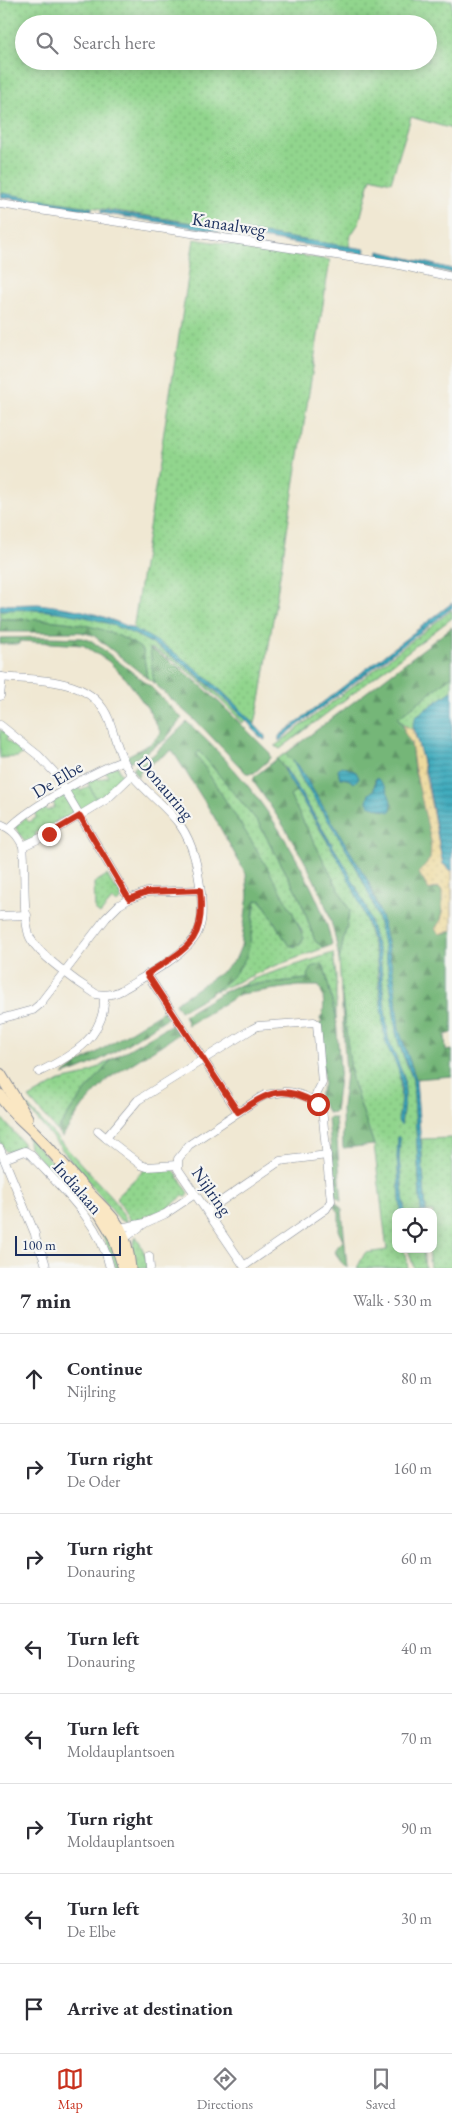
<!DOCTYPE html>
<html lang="en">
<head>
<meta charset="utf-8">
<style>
  :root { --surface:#fff; --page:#f7f7f7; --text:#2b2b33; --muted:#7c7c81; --line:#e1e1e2; --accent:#c8321e }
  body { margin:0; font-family:"EB Garamond",serif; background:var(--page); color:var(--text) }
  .controls { position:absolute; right:15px; bottom:15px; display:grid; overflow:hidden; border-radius:10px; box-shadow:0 2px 12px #0003 }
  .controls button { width:45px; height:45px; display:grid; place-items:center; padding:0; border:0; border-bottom:1px solid var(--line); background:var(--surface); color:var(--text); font:25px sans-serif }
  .scale { position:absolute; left:15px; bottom:12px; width:106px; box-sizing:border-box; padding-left:5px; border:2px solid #1b2f5e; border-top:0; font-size:14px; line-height:18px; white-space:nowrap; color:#1b2f5e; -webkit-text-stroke:4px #f6f6f2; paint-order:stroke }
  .stop { position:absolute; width:15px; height:15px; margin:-11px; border:4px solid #c8321e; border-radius:50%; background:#fff }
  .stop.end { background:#c8321e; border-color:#fff; box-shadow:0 1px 5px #0008 }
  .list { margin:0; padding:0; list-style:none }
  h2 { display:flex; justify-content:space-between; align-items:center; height:65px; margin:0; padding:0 20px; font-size:21px }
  h2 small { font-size:16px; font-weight:400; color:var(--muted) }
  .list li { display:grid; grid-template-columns:32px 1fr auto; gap:15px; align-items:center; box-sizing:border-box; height:90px; padding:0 20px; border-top:1px solid var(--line) }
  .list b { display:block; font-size:19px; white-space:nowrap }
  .list p { margin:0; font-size:16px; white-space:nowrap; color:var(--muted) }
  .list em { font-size:16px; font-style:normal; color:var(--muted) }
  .icon { flex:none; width:28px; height:28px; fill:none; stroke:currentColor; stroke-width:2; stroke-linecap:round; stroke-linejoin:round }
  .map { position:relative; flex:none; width:452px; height:1268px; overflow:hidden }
  .search { position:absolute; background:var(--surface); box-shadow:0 2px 12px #0003; left:15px; right:15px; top:15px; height:55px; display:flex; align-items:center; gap:12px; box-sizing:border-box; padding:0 18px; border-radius:28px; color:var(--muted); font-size:19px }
  .sheet { height:785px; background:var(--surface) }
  nav { display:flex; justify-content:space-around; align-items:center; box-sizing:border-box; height:70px; border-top:1px solid var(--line); background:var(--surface); font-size:14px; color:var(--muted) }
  nav a { display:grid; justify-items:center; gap:2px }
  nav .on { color:var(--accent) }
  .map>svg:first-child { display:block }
</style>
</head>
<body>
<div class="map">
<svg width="452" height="1268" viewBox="0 0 452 1268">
  <defs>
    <pattern id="grass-dots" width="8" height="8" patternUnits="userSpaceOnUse" patternTransform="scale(1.25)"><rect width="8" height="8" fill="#91d58d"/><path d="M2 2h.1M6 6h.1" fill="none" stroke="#7cb77c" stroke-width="1.8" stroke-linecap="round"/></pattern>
    <pattern id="forest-firs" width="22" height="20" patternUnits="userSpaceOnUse" patternTransform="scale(1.25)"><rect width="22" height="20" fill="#74b678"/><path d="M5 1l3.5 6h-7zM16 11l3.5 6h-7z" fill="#5e9466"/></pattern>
    <pattern id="sand-dots" width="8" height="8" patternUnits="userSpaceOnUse" patternTransform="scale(1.25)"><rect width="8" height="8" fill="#eeda9e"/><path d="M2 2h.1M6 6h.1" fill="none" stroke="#ccbb8a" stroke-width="1.8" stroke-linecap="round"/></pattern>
    <pattern id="park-tufts" width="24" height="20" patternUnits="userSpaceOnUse" patternTransform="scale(1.25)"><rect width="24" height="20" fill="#91d58d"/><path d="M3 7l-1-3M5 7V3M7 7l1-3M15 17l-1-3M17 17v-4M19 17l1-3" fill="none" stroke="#7cb77c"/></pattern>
    <pattern id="water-rules" width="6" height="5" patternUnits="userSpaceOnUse" patternTransform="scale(1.25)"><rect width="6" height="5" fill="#3daabc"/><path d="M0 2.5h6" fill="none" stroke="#328b9c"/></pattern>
  </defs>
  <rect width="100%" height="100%" fill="#f6f6f2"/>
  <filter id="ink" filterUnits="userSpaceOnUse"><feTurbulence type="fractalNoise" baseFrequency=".02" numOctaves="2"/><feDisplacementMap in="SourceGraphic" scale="10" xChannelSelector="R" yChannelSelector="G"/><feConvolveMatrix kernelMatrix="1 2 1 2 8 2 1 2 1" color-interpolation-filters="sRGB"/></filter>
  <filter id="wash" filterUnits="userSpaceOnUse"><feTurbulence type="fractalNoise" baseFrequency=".0096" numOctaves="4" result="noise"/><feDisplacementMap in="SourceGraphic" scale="20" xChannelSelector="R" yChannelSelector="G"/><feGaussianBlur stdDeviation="1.12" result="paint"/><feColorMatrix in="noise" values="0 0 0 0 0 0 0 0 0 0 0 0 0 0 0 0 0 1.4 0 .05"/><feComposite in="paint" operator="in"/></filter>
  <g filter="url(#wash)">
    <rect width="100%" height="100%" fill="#f0e8d3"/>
    <g fill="url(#grass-dots)" stroke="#568276" fill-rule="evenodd">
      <path d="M0,0H452V129L411,117L391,182L371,177L359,223L351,235L349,247L0,193ZM24,24H428V61H24Z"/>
      <path d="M194,239L330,260L261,695L255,724C219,686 180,653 133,630Z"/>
      <path d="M0,610C112,604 169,646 246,720L243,723C216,695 187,666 153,649L150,648L154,683L147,678L143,650C102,621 49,619 0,619Z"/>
      <polygon points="452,610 452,618 280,749 275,746"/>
      <polygon points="452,676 452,691 416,716 413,730 404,725 398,718"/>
      <polygon points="200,751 258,822 300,898 315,941 324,948 272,967 216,991 249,947 256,900 262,901 287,943 295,947 302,931 257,850 195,754"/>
      <path d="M285,754L293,761L301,778C325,817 357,861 373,904C387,945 391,989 396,1032C399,1049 407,1064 413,1080L421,1212H405L399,1159L400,1147L397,1158L401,1212H396V1249H404L408,1268H357L365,1253L387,1250L374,1145L352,1080L341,990L339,960L350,911L290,796L296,791L346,872L363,909L376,957L385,1040L399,1070L400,1080L401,1125L405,1095L404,1078L388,1038L380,956L366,907L348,871L315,816L290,775L277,759Z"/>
      <polygon points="118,766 120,773 126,778 122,779 111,790 111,793 97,801 87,781 96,776 99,780 108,776 105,770"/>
      <polygon points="64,795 77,814 65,822 62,818 54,823 56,828 47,833 44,829 35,833 37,838 26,843 15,827 25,818 29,822 36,818 35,813 44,807 47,811 55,807 53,802"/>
      <polygon points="107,875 115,889 119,887 123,897 117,903 112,900 100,914 95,910 94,883"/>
      <polygon points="333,953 336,976 336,1019 324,966 311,967 307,979 238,986 256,978"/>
      <polygon points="112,1059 73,1107 57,1131 29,1098 60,1081 83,1076"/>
      <polygon points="13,1090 105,1190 115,1201 127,1222 120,1220"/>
      <polygon points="0,1116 23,1143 23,1146 6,1152 0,1142"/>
      <polygon points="27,1135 86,1199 101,1219 122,1268 116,1268 102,1233 92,1220 29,1147"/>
      <polygon points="452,1138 452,1268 430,1268 428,1249 433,1249 433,1212 426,1212 421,1139"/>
      <polygon points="145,1169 173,1169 189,1193 186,1197 183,1196 167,1209 145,1216 143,1219 131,1222 116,1197"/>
      <polygon points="136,1236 145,1254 147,1268 134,1268 132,1249"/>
      <polygon points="408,1249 423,1249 425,1268 414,1268"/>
    </g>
    <g fill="url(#forest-firs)" stroke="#48726b" fill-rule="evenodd">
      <path d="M0,619C48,619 103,620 143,650L147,678L93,635L80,632H0Z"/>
      <path d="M452,627V676L398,718C401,721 410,740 411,745C413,752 412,760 414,768C419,793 438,835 430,859C428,866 422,868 420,875L429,890L441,888L443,896L441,920L449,932L452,930V1033L445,1035L446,1051L452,1050V1076L416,1079L399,1030L388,945L376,901L368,881L298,765L285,754ZM346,767L350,771L356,772L354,783L348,779L340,778L338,770ZM375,779L384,786L392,805L384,811L367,802L369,794L374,790Z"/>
      <polygon points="48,637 83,638 92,641 150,686 182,718 165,740 130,762 127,756 150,744 161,733 148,709 127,680 108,661 83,645 20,641 20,644 0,644 0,638"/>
      <path d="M150,649C197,674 232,717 270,753L271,758L254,773H246L204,729L154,683Z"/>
      <path d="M187,722C238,768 271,811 303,871C315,895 327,919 332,945L324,948L315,941L300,898L258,822L199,751L196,754L257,850L292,911L304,938L300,945L290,946L287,943L262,901L256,900C252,915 253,931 249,947C242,979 207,996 180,1011L175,1003L226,969L236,958L241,946L248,895L246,874L213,815L172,750L141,770L138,777L132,769L153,755Z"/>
      <path d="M277,759C285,769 289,780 296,791L290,796L350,911L339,960C337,945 334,930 329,915C312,867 282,822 253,781L255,776Z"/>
      <path d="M321,964L324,966L336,1019L340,1070L335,1112L328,1113L321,1101L317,1099L324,1085L319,1024L322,1023L320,1019C326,1011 324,994 319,986H299L240,994L188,1025L184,1015L223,992L237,986L307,979L311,967Z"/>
      <polygon points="341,990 352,1080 374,1145 343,1148 342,1107 346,1074"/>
      <path d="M163,1011L167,1018C134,1039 101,1064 63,1075L72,1068Z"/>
      <polygon points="172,1024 179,1034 109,1078 83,1106 62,1137 57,1131 73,1107 112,1059"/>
      <polygon points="328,1118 335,1118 342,1201 335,1195"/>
      <polygon points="335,1201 342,1209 347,1268 340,1261 335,1252 338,1246 343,1241 339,1230 339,1212 333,1206"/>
    </g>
    <polygon fill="url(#sand-dots)" stroke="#84847e" points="404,725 413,730 420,749 443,864 452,871 452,930 440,934 435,929 441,920 442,916 442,890 438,887 429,890 420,875 419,872 430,859 431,841 414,766 411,743 404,732"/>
    <g fill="url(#park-tufts)" stroke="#568276">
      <polygon points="0,729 8,736 6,740 23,753 18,757 0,758"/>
      <polygon points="89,786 97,801 81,813 69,792 78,787 81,791"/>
    </g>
    <g fill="url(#water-rules)" stroke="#2c6c8d">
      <polygon points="2,193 92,208 92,211 1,197"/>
      <polygon points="101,210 365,249 364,254 101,213"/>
      <polygon points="379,251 452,269 452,273 378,256"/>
      <polygon points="452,603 452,608 288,733 279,741 279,736"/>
      <path d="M38,604C62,607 87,610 109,619C171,640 222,688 265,736V740C257,736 252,727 247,721C235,708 222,695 208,684C145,629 84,606 0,610V605Z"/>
      <polygon points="452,691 452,871 443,864 427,777 413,725 416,716"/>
      <path d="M293,761L298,765L368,881L382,919L394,976L399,1030L416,1079L426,1212H421L413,1080C408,1064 399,1049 396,1032C391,989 387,945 373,904C357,861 325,817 301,778Z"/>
      <polygon points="342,766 356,772 359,778 354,783 348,779 340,778 338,770"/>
      <path d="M285,768L348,871L366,907L380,956L388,1038L404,1077L405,1095L401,1125L398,1122C400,1105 404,1086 398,1069C394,1058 387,1050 385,1038C380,1010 382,982 376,954C361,887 322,832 286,775Z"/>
      <path d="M376,778C385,782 395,804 390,812L369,805L367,802L369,794L374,790Z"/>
      <polygon points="398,1136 400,1139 399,1159 405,1212 401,1212 397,1157"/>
    </g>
  </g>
  <g filter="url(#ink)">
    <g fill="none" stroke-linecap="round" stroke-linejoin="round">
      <g stroke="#868c98" stroke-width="9">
        <g id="street">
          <polyline points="0,204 395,264 452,277"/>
          <path d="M0,677C39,681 92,676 109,720C116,739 120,760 133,776C147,793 167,807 180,825C194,845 198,869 201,893C202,910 204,926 193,940C177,960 143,977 122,990C113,995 106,996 96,994C80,984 35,953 29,935C22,912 26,872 23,846C17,834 12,829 0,824"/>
          <polyline points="0,696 2,677"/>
          <polyline points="0,725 39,756 54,772 129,899 147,892 200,890"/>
          <path d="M10,828C27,809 98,769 123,761"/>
          <polyline points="23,846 49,834 107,799 132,775"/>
          <polyline points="0,916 27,915"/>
          <polyline points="147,974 238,1112"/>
          <polyline points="0,1019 33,1010 39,1005 106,918 119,905 129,899"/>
          <path d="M39,1072C72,1056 106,1037 104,996"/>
          <path d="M284,1092C297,1091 313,1099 322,1108L331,1201L326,1209L244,1266L178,1169V1159L189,1145L258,1099L265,1095Z"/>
          <polyline points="98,1131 106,1138"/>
          <path d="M0,1149L35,1234C36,1248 45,1254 46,1268"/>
          <path d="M4,1159L25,1151L30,1154C61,1188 100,1221 110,1268"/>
          <polyline points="177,1165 147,1167 141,1165 106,1138 138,1100 252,1029 258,1026 314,1022 317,1024 322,1083 313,1101"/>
          <polyline points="207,1211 280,1161 327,1155"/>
          <polyline points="118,1232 120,1228 145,1223 165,1214 195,1194"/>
          <polyline points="120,1238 125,1238 145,1223"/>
          <polyline points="149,1256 150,1268"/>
        </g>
      </g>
      <g stroke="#868c98" stroke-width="13">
        <g id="secondary">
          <polyline points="0,1074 27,1118"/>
          <path d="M0,1095C9,1111 24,1121 36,1134C52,1151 66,1168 82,1186C111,1218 125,1220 130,1268"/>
          <polyline points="97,1209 114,1237 124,1268"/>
        </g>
      </g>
      <use href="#street" stroke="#fff" stroke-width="8"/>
      <use href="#secondary" stroke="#fae7c3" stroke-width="11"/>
    </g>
  </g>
  <g fill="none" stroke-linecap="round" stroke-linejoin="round" filter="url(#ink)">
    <path stroke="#c8321e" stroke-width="6" d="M49,834L80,816L129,899L147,892L200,890C206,942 187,948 147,974L238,1112C271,1091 282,1084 318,1104"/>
  </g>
  <g text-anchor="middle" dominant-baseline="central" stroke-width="4.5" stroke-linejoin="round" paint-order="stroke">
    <g font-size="18" fill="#1b2f5e" stroke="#f6f6f2">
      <text transform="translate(229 224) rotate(9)">Kanaalweg</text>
      <text transform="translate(57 779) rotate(-31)">De Elbe</text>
      <text transform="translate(166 788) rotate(50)">Donauring</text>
      <text transform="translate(78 1187) rotate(49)">Indialaan</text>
      <text transform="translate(212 1191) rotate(55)">Nijlring</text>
    </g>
  </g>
</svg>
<div class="controls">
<button><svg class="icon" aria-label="locate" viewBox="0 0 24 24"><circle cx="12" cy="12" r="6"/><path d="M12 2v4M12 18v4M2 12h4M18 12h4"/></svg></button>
</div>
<div class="scale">100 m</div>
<div class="stop" style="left:318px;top:1104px"></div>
<div class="stop end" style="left:49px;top:834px"></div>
<div class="search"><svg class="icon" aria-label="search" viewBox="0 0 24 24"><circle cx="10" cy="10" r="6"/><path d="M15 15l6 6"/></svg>Search here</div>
</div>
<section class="sheet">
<h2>7 min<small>Walk · 530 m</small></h2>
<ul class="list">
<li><svg class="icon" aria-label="ahead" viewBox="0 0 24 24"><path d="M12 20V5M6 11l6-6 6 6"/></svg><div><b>Continue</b><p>Nijlring</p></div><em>80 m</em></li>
<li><svg class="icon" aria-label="right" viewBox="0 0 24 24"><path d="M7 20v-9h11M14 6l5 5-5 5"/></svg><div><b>Turn right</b><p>De Oder</p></div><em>160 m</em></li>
<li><svg class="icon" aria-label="right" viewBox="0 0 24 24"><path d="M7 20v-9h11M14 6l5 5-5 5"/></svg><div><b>Turn right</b><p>Donauring</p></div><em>60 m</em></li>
<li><svg class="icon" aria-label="left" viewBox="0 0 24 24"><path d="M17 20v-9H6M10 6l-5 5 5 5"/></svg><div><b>Turn left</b><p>Donauring</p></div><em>40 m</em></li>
<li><svg class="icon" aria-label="left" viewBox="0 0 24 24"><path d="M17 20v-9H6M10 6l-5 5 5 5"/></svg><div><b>Turn left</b><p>Moldauplantsoen</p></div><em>70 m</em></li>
<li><svg class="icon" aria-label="right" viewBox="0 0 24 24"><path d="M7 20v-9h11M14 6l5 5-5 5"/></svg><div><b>Turn right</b><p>Moldauplantsoen</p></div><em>90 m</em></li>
<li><svg class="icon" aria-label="left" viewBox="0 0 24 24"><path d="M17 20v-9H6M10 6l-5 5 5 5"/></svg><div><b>Turn left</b><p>De Elbe</p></div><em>30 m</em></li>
<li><svg class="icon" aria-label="arrive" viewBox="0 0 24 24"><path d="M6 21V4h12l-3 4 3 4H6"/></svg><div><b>Arrive at destination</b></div></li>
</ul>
</section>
<nav>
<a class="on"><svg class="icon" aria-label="map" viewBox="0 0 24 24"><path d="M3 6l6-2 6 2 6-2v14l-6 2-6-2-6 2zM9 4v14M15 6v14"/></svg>Map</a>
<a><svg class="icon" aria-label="directions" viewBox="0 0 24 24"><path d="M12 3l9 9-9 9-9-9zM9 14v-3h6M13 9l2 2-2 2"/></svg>Directions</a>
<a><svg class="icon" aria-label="saved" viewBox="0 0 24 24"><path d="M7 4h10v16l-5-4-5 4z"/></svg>Saved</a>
</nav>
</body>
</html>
